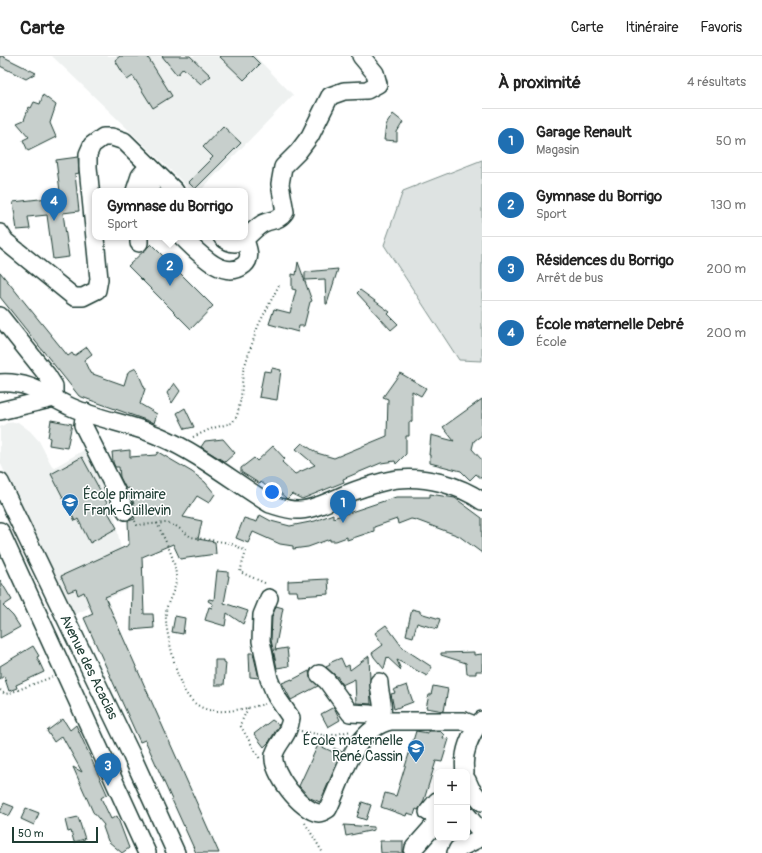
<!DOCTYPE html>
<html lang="fr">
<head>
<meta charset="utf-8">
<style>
  :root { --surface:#fff; --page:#f6f6f6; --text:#222; --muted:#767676; --line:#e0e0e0; --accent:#1f6fb2 }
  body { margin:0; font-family:Pangolin,sans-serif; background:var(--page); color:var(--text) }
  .controls { position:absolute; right:12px; bottom:12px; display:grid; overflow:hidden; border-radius:8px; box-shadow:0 2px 6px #0003 }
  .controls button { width:36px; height:36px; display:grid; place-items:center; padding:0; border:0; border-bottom:1px solid var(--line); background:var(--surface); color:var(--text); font:20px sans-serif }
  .scale { position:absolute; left:12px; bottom:10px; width:86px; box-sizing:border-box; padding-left:4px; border:2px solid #1f3d34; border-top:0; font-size:11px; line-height:14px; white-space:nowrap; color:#1f3d34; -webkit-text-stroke:3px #fff; paint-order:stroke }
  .you { position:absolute; left:272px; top:436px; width:14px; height:14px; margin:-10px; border:3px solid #fff; border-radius:50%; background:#1a73e8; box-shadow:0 0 0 6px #1a73e833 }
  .badge { display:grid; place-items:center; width:26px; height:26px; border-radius:50%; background:var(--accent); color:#fff; font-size:13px; font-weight:700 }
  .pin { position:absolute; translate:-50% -33px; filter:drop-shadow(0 1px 2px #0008) }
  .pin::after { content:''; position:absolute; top:21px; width:14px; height:12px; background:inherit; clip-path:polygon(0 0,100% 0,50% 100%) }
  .popup { position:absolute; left:92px; top:132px; width:156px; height:52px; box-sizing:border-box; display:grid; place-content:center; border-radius:8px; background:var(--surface); filter:drop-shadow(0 1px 3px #0005); font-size:13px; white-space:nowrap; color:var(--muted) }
  .popup b { font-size:15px; color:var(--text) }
  .popup::after { content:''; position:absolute; left:50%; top:100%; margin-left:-8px; border:8px solid transparent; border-top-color:var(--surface) }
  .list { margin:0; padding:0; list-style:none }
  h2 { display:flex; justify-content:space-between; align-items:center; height:52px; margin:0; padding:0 16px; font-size:17px }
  h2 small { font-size:13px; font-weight:400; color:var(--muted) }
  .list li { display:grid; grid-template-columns:26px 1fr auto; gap:12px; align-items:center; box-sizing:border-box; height:64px; padding:0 16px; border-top:1px solid var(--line) }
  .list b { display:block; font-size:15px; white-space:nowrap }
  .list p { margin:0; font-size:13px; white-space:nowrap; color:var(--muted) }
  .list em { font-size:13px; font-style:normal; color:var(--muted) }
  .map { position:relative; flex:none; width:482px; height:797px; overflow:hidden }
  header { display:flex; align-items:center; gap:24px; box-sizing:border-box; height:56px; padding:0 20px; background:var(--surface); border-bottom:1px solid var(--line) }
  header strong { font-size:19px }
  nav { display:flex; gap:22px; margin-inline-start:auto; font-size:14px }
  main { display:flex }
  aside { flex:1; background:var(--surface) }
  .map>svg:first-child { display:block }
</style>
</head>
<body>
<header>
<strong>Carte</strong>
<nav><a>Carte</a><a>Itinéraire</a><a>Favoris</a></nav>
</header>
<main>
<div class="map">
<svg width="482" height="797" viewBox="0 0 482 797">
  <rect width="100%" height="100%" fill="#fff"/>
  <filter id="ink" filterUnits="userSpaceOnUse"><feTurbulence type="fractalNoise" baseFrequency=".025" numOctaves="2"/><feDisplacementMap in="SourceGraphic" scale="8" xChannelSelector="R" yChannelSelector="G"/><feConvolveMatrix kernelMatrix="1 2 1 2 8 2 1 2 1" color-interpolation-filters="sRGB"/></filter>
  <g filter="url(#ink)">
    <g fill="#eef1f0">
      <polygon points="52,0 255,0 293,39 200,135 192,135"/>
      <polygon points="18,366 30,375 39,385 53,412 84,394 113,450 128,533 70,561 0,406 0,371 7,367"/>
    </g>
    <polygon fill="#dee3e2" stroke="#7e908b" points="482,104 482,305 459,304 384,189 403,135"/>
    <g fill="#c7cfcc" stroke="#1f3d34">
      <polygon points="0,0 2,0 36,17 26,23 0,10"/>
      <polygon points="120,0 147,0 172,40 153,52 133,20 127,24 115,4"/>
      <polygon points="162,0 190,0 211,20 201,28 183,12 177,19"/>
      <polygon points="219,0 252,0 260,8 244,24"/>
      <polygon points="43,39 56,49 50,67 56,81 28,95 23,84 29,81 17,67 24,64 29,51 31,52 34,46 40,48"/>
      <polygon points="393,58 403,66 397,76 397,85 384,84 386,69"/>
      <polygon points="223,70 241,87 195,133 188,126 213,101 203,91"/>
      <polygon points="78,101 79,117 75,118 79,155 63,157 69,201 53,203 47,159 28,161 30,173 17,174 13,146 57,141 62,151 56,104"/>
      <polygon points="151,188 213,250 191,273 128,210"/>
      <polygon points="298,206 312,245 310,246 304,270 299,270 298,276 269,268 274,253 290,257 296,234 292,233 292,218 296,219"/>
      <polygon points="338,213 327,248 326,248 325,223 305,224 305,216"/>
      <polygon points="0,216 68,300 72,297 74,300 87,291 92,298 84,304 90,317 124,329 128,316 136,312 145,333 140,348 157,358 154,367 79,340 0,241"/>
      <polygon points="360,234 390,256 388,258 398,268 391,274 357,237"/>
      <polygon points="272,312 281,314 277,344 259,341 264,315 271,316"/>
      <polygon points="400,317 426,332 421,340 412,335 412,366 409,366 409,380 406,380 406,398 396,408 395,405 381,407 343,423 344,426 302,443 292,438 287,443 277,434 275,437 261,426 260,428 241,416 241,412 254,402 257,405 273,390 285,403 282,406 295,418 315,409 296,393 302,387 317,397 334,402 387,380 388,343 383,341"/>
      <polygon points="174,327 180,335 172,347 167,337"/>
      <polygon points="482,343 482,379 474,385 472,393 482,404 482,423 476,418 470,424 461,415 430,407 430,399 429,399 431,379 454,385 443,371"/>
      <polygon points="185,352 194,371 185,373 177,357"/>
      <polygon points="51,364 72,368 67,392 49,389 50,382 48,381"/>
      <polygon points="223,383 235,397 225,406 201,391 205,385"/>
      <polygon points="130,394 130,401 156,399 158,396 192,416 205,426 215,438 209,447 197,440 183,461 202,465 198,483 215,486 216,498 180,503 173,488 142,501 144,558 153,558 154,572 131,574 132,530 105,541 219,797 196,797 145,684 140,686 84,562 93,558 84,536 78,539 76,533 68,536 61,520 129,489 128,465 135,463 134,461 136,455 129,432 126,433 120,421 119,411 115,411 113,406 112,396"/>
      <polygon points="82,401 107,447 104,449 117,472 90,487 78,463 75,465 51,418"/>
      <polygon points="430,438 455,442 482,462 482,497 459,480 416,464 411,463 398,468 397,463 374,471 374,475 347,484 347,481 336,485 330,485 330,483 308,491 293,493 293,490 280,488 253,476 248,487 236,482 244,462 257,466 260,459 271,465 290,470 315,465 333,458 333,462 396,441 430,441"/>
      <polygon points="217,515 228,516 228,520 229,520 224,547 248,555 243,568 227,557 225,570 205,564 209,551 212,552 213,548 208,545 209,543 214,544"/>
      <polygon points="328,523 329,538 298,540 297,535 288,535 288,525"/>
      <polygon points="0,524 12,544 3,550 13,560 20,571 0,582"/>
      <polygon points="276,550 283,552 275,594 287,592 289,610 277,612 271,584 272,561"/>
      <polygon points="412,553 420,555 420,557 440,563 437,573 417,567 413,581 406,579"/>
      <polygon points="175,560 185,562 183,578 172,576"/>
      <polygon points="386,569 403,592 432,611 427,620 397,604 401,614 387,601 384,613 374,601 372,597 383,589 375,577"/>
      <polygon points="33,590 39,600 37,601 44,616 16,629 17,632 9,635 4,620 0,623 0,610"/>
      <polygon points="474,596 474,599 482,598 482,615 476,615 476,618 467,618 466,607 441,599 441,597"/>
      <polygon points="249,597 253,597 259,622 250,621"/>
      <polygon points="369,600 371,648 356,647 355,623 342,629 337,620 336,620 326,611 330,609 329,607 341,602 345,611 349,609 350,614"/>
      <polygon points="215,604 224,604 224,606 226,607 224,629 215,629"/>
      <polygon points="309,615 310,622 318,630 291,644 282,627 292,623 292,624"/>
      <polygon points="407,629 413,646 394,653 391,638 395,637 393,634"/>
      <polygon points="433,630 448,633 444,655 426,652 429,639 431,639"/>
      <polygon points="334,651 340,664 328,671 321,658"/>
      <polygon points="63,663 70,674 76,669 107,738 101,742 111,763 117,760 129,792 122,797 108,785 103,771 104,769 93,756 73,711 82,716 62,680 54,686 47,675"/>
      <polygon points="272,664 279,669 269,686 264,691 254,678"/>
      <polygon points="416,675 428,677 428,675 440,675 444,679 443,682 449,683 442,706 436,705 423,747 418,754 416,753 414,759 407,757 406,760 381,751 385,737 396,740"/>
      <polygon points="318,689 333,696 334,692 342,696 320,746 310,742 299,730"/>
      <polygon points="362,746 371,749 366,764 357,761"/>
      <polygon points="4,747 14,751 9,760 0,756"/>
      <polygon points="26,752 39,757 34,769 21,763"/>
      <polygon points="78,761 85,783 74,786 71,775 68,776 65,764"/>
      <polygon points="344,769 374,771 374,774 346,780"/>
      <polygon points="380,785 403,785 403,797 381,797"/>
    </g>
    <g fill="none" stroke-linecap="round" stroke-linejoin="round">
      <g stroke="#1f3d34" stroke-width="20">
        <g id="minor">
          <polyline points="149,110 148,120 151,135"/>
          <polyline points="135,135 140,120 149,110"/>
          <polyline points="0,177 5,185 74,241 83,241 97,234 99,223 88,111 88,98 92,89 103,81 112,81 124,85 175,135"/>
          <polyline points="139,181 139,187"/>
          <path d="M182,181C196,194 223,226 244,209C252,202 248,193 245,184"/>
          <path d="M222,181C241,198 249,174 264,167C273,163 279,165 285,156L280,128L283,111L298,96L310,80L330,40L344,35L367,34L378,28L375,17L361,0"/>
          <polyline points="0,260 47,319 54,330 54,342"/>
          <path d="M0,327C30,325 47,340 71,351C100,364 132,368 161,381C200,398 234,426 270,448C280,451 290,455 300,454C315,453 332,444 346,438C362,432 380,425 398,423C426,420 459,429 482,445"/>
          <polyline points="0,355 54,342"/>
          <polyline points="85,356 83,369 126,455"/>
          <polyline points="0,426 132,700 176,797"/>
          <polyline points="0,475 147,797"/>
          <path d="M269,542L262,559L261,585L269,623L276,640L291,662C289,680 277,687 274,699C271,716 302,756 319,757C322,757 325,755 328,753C343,723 353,673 391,665H464L477,670"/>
          <polyline points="319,618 327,625 350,657 370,658 378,661 381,667"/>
          <path d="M379,626C379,640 386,650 380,664"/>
          <path d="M465,716C462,697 470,678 482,664"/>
          <polyline points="467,724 471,733 482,746"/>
          <polyline points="428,756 437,745"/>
          <polyline points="467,759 482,777"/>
          <polyline points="413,797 414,792 437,766"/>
          <polyline points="456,797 458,793 482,781"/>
        </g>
      </g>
      <g stroke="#1f3d34" stroke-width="2" stroke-dasharray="1 3" stroke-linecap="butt">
        <polyline points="193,381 213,372 232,367 237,360 241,342 243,315 258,270 279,229"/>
        <polyline points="135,465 137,469 166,467 176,470 191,481 230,487 246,495 240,516 267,528"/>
        <path d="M157,467C165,485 177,504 176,525C175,536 167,545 166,556C165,571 170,587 173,601C186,662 211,661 265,648"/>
        <polyline points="0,634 5,638 10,637 52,621"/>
        <polyline points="248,652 240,669 260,703"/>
        <polyline points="301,675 328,680 351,675"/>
        <polyline points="305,767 323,797"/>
      </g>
      <use href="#minor" stroke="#fff" stroke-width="17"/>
    </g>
  </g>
  <defs>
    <g id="school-pin" transform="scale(0.9)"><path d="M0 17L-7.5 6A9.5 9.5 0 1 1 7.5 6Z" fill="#1f6fb2" stroke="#fff"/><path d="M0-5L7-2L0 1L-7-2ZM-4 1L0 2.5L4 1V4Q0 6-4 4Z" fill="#fff"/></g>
  </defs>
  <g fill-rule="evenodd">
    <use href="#school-pin" x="70" y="446"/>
    <use href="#school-pin" x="416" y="692"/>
  </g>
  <g text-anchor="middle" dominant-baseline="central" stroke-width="3" stroke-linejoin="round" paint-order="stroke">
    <g font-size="14" fill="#1f3d34" stroke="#fff" text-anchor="start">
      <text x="83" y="438">École primaire<tspan x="83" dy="16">Frank-Guillevin</tspan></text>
      <text x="403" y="684" text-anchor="end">École maternelle<tspan x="403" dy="16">René Cassin</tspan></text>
    </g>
    <g font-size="14" fill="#1f3d34" stroke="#fff">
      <text transform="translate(89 611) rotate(64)">Avenue des Acacias</text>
    </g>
  </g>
</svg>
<div class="controls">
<button>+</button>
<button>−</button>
</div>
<div class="scale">50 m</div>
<div class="you"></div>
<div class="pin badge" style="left:343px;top:467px">1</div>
<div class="pin badge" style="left:170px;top:230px">2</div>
<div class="popup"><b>Gymnase du Borrigo</b>Sport</div>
<div class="pin badge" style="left:108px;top:730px">3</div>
<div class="pin badge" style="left:54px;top:165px">4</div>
</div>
<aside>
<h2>À proximité<small>4 résultats</small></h2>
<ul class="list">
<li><span class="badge">1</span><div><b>Garage Renault</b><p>Magasin</p></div><em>50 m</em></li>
<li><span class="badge">2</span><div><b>Gymnase du Borrigo</b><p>Sport</p></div><em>130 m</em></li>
<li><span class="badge">3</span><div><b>Résidences du Borrigo</b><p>Arrêt de bus</p></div><em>200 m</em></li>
<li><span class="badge">4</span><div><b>École maternelle Debré</b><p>École</p></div><em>200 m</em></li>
</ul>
</aside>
</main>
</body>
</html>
